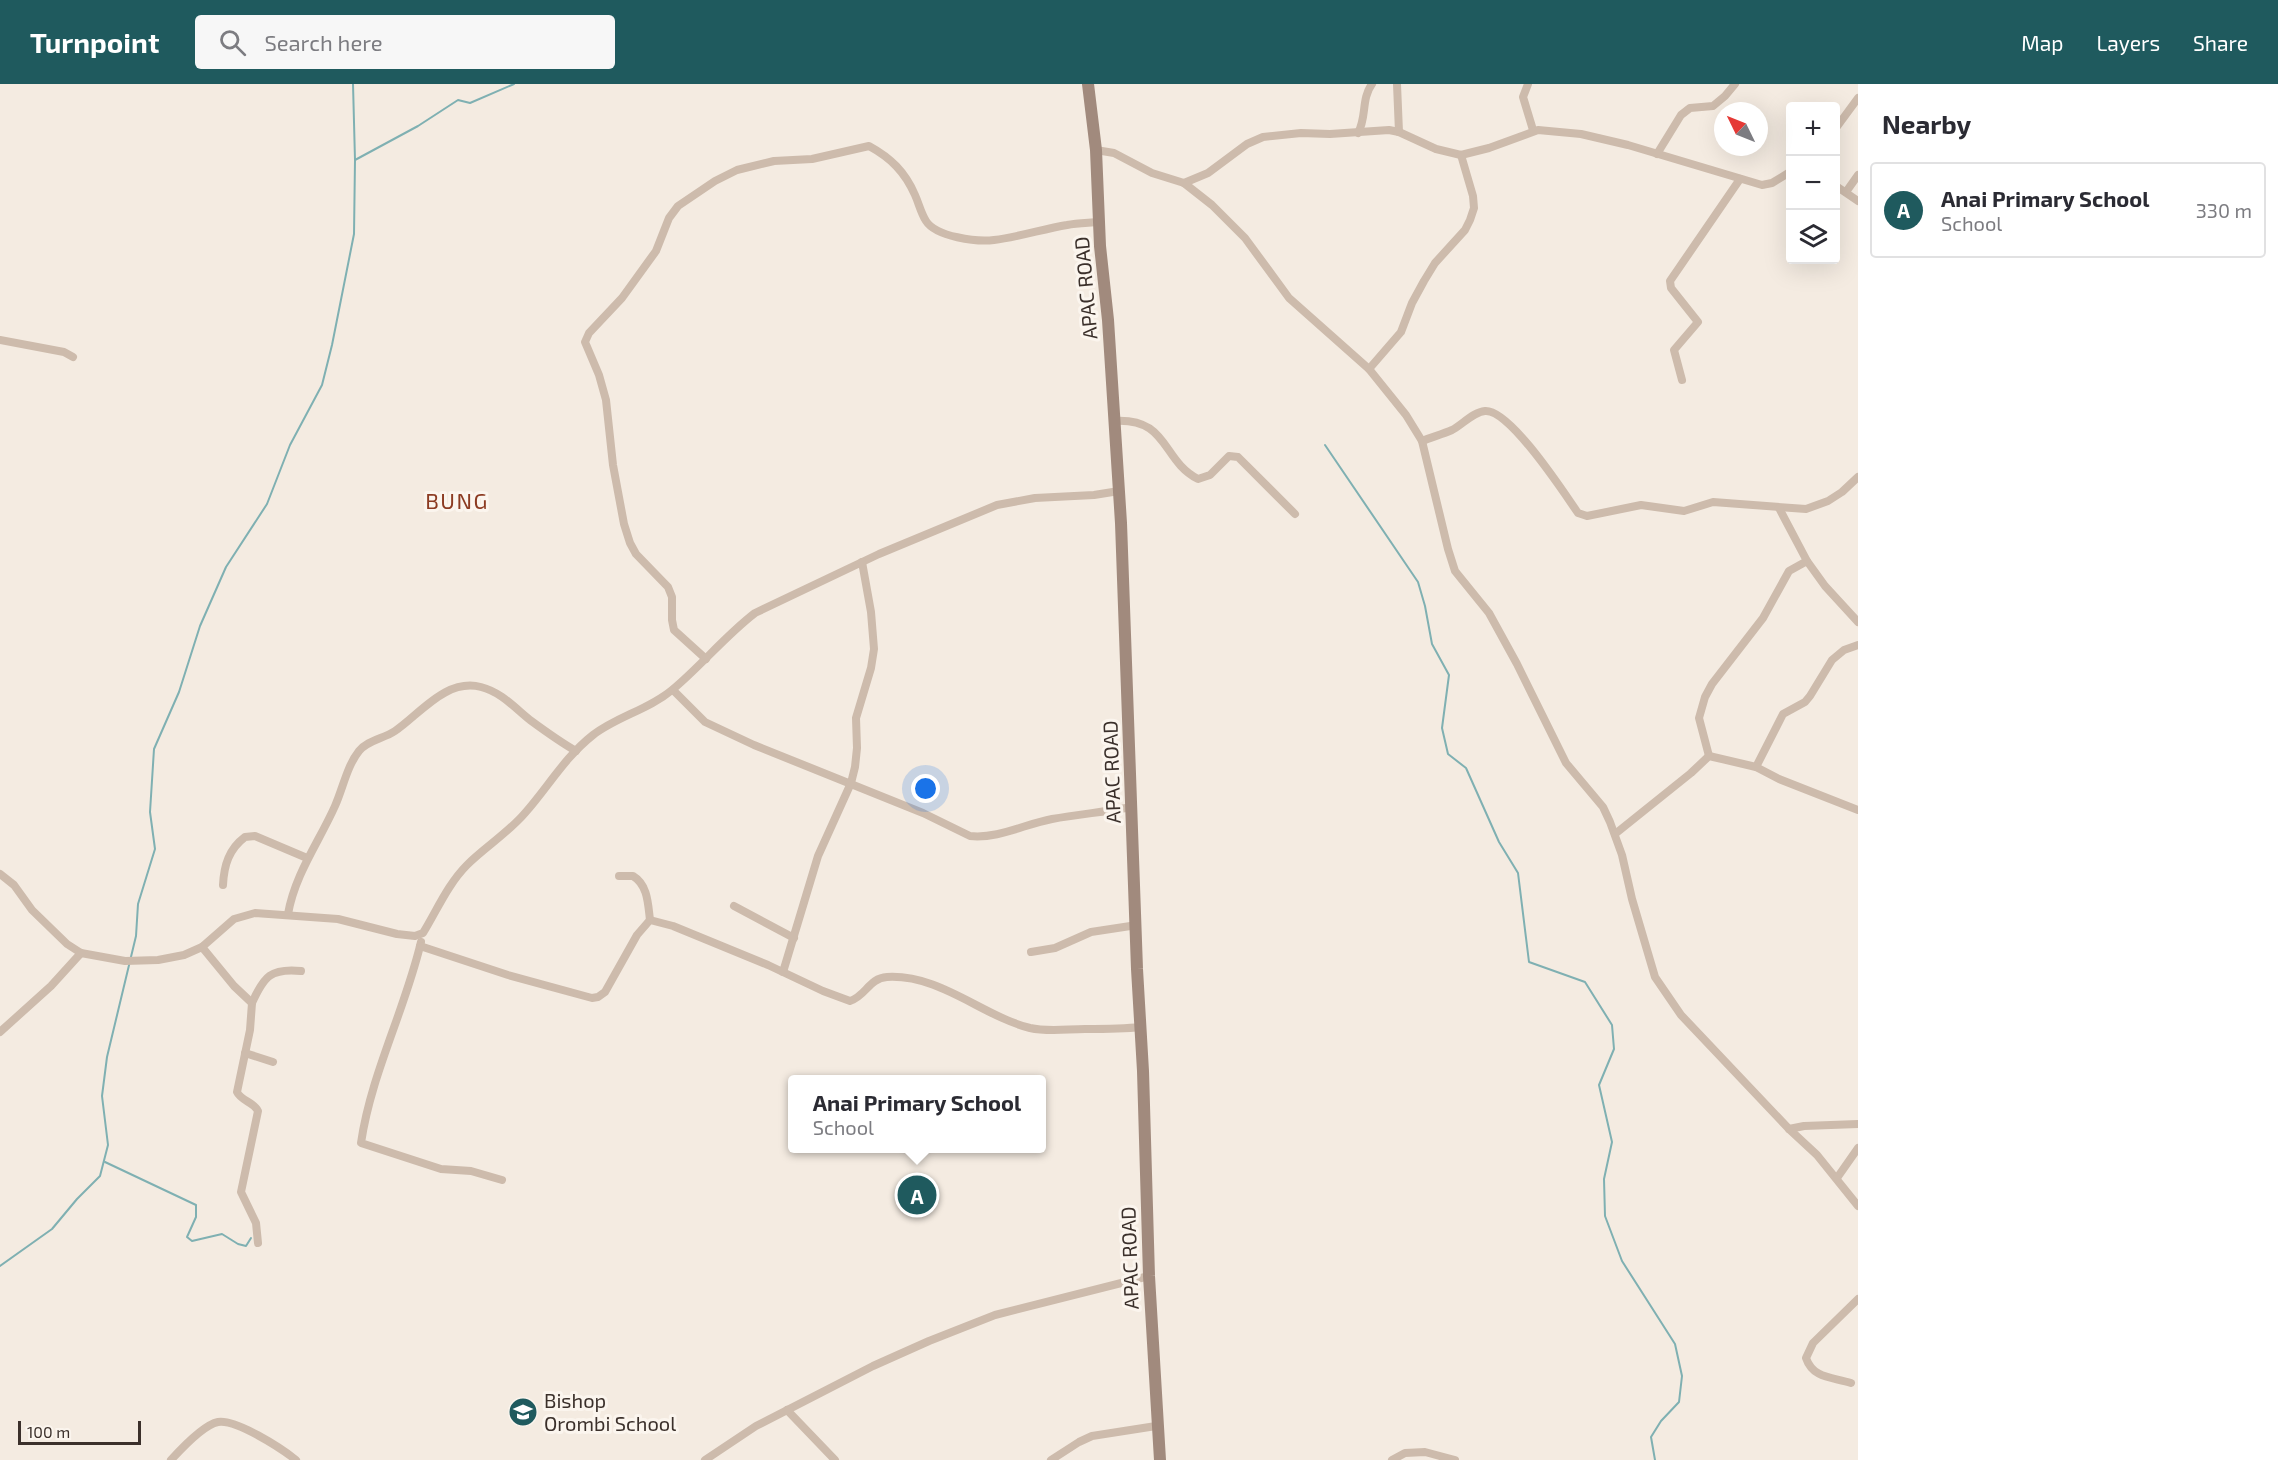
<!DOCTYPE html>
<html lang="en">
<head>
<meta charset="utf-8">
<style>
  :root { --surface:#fff; --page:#f7f7f7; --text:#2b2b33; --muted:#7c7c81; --line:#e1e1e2; --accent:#1f5a5e }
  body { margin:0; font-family:"Exo 2",sans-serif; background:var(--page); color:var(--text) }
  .controls { position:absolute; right:18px; top:18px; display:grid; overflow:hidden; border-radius:6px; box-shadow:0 6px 24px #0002 }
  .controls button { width:54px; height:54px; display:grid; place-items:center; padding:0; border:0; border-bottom:2px solid var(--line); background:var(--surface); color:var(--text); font:30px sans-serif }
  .compass { position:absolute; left:1714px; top:18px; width:54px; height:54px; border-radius:50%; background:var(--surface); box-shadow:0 6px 24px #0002; rotate:313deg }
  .scale { position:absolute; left:18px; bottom:15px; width:123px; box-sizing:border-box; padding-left:6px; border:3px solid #3b302b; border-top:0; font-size:16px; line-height:21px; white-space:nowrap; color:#3b302b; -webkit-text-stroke:4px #fbf5ee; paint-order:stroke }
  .you { position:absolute; left:926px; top:705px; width:21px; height:21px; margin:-15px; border:4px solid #fff; border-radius:50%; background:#1a73e8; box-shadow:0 0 0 9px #1a73e833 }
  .badge { display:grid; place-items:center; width:39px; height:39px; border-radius:50%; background:var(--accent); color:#fff; font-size:20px; font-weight:700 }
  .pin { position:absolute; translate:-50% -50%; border:3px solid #fff; box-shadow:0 2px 6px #0006 }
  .popup { position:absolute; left:788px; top:991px; width:258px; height:78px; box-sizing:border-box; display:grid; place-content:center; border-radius:6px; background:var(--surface); filter:drop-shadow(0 2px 4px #0005); font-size:20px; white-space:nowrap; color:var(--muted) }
  .popup b { font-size:22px; color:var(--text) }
  .popup::after { content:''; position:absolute; left:50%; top:100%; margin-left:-12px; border:12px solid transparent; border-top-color:var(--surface) }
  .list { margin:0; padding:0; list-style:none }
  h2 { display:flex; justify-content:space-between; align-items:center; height:78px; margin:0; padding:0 24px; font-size:26px }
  h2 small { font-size:20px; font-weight:400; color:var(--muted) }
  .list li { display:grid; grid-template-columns:39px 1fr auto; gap:18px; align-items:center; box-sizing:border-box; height:96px; margin:0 12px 12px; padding:0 12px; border:2px solid var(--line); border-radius:6px }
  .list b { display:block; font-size:22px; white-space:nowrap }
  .list p { margin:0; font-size:20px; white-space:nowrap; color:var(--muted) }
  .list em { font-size:20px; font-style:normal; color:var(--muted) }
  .icon { flex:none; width:33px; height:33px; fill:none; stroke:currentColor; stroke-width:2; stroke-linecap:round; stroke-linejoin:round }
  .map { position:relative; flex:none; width:1858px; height:1376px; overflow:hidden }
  header { display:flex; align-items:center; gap:36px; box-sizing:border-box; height:84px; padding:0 30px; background:var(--accent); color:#fff }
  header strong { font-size:28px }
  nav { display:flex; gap:33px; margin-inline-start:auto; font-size:21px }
  .search { width:420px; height:54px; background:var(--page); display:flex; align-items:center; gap:15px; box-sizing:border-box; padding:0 21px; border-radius:6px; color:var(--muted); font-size:22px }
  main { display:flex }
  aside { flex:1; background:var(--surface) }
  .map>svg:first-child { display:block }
</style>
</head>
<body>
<header>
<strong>Turnpoint</strong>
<div class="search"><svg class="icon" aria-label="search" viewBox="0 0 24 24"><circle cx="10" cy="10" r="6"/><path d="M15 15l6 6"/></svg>Search here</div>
<nav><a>Map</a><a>Layers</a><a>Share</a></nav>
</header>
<main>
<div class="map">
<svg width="1858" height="1376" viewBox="0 0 1858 1376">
  <rect width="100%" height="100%" fill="#f4ebe1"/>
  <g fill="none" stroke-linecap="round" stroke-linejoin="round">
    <g stroke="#7fb0b2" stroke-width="2">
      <polyline points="353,0 355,76 418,42 458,16 470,19 514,0"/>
      <polyline points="1325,361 1418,498 1425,522 1432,560 1449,591 1442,644 1448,670 1466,684 1499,758 1518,789 1529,878 1585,898 1612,941 1614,965 1599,1001 1612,1058 1604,1095 1605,1132 1622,1177 1675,1260 1682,1292 1679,1318 1661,1337 1651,1353 1655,1376"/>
      <polyline points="105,1078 196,1121 196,1133 187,1153 192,1157 222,1150 238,1160 246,1162 251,1154"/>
      <polyline points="0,1182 52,1145 77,1115 100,1092 108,1061 102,1012 107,973 136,852 138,820 155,765 150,728 154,665 179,608 200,542 226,483 267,420 290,361 322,301 332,261 354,150 355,76"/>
    </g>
    <g stroke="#cdbbac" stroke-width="8">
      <polyline points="1397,0 1399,48"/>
      <polyline points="1528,0 1523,13 1533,46"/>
      <polyline points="1836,44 1858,14"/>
      <path d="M1358,49C1367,33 1361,15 1372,0"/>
      <polyline points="1096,66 1114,69 1152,89 1184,99 1212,121 1245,154 1289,214 1369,285 1406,331 1422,357 1448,465 1455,487 1489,529 1517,580 1566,679 1603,723 1610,738 1622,771 1632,815 1655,893 1681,931 1789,1045 1817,1071 1858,1122"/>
      <polyline points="1657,70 1681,31 1690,24 1713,22 1725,12 1735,0"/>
      <polyline points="1184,99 1208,89 1247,60 1263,53 1301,49 1330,50 1389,46 1399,48 1436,65 1461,71 1489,64 1538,46 1581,50 1628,61 1762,101 1772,99 1790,88"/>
      <polyline points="1836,102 1858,117"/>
      <polyline points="1846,108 1858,91"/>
      <polyline points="0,256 64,268 73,273"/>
      <polyline points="1369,285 1401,248 1412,219 1424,197 1435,179 1465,146 1470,136 1474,124 1473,112 1461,71"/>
      <polyline points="1682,296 1674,266 1698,238 1671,204 1670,197 1740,95"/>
      <path d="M1113,337C1169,333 1161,376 1198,395L1210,391L1229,372L1238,373L1295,430"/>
      <path d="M1422,357C1432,353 1443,350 1452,346C1462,341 1473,328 1485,327C1510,325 1564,409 1578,429L1587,432L1641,421L1684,427L1713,418L1806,425L1828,417L1842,408L1858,393"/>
      <polyline points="1807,477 1825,502 1858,538"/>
      <path d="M706,575L674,546L672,536V513L668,503L636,470L630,459L624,440L613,381L606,316L599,291L585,258L589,249L622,214L656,167L669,134L678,122L715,97L737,86L774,77L812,75L869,62C891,74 905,88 915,111C919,120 921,129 926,137C936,153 977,158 994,156C1019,153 1043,145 1067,141C1077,139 1088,139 1099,138"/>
      <path d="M673,606L705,638L754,661L923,729L970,752C998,755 1025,740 1052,735C1079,730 1106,728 1132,723"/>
      <polyline points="1709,672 1699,634 1705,613 1712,600 1763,534 1789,487 1807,477 1779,424"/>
      <polyline points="1756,683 1783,630 1805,618 1810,612 1832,576 1844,566 1858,561"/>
      <polyline points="1615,750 1691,689 1709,672 1756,683 1779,695 1858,726"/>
      <path d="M0,790L14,801L32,826L67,860L81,869L125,877L158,876L184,871L202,863L234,835L255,829L338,835L397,850L415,852L423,849C437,826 448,800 467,781C485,763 508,749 525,729C548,703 565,673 593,651C618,632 648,626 672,606C701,582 725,552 755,529L879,470L997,421L1035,414L1094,411L1119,407"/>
      <path d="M619,792H633C648,801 648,820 650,836"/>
      <path d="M223,801C224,781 229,765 245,753L255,752L307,774"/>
      <polyline points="734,822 794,854"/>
      <path d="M288,830C295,790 319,758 335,722C343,704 347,682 359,667C368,656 383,655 395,647C420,630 446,594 481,603C501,608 515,624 530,636C545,647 560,658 576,667"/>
      <path d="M421,858C405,926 371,990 361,1059L441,1085L471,1087L502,1096"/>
      <path d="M420,862L508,891L592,914L598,913L605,908L637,851L650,836L673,842L768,881L823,907L850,917C866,912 869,894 887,893C940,890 982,932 1030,944C1048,948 1067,945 1085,945C1104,945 1122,945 1141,943"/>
      <path d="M202,863L234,902L252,919L250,946L237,1008C241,1017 254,1018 258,1027L241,1108L256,1139L258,1159"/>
      <polyline points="1031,868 1055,864 1091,848 1137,841"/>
      <polyline points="783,888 818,772 851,699 855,683 857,664 856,634 871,584 874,565 871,528 862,478"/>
      <path d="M252,919C264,892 271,884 301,887"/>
      <polyline points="0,948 51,902 81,869"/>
      <polyline points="245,969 273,978"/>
      <polyline points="1789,1045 1804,1042 1858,1040"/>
      <polyline points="1837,1094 1858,1064"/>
      <path d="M1851,1299C1833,1293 1813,1295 1806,1274L1813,1259L1858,1215"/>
      <polyline points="787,1326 835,1376"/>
      <path d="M171,1376C181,1365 203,1341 218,1338C236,1335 281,1364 296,1376"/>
      <polyline points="705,1376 756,1342 873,1282 929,1257 995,1231 1149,1192"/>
      <polyline points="1051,1376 1079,1358 1092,1352 1156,1342"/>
      <polyline points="1392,1376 1405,1369 1425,1368 1455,1376"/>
    </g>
    <polyline stroke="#a18a7d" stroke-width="12" points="1088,0 1096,66 1100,162 1108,236 1121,439 1137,885 1143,987 1149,1192 1160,1376"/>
  </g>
  <defs>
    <g id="school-disc" transform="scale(1.5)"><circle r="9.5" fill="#1f5a5e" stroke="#fbf5ee"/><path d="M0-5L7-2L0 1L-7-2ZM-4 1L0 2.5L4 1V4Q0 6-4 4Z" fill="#fff"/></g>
  </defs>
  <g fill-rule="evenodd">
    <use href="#school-disc" x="523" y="1328"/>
  </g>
  <g text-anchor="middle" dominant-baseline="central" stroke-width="6" stroke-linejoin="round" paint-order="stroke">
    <g font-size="20" fill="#3b302b" stroke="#fbf5ee">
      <text transform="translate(1085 204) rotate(-95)">APAC ROAD</text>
      <text transform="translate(1111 688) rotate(-92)">APAC ROAD</text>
      <text transform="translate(1129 1174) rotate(-92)">APAC ROAD</text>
    </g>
    <g font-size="20" fill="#3b302b" stroke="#fbf5ee" text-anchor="start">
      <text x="544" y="1316">Bishop<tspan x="544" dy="23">Orombi School</tspan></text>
    </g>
    <g font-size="22" letter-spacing="1.5" fill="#8c3b22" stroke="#fbf5ee">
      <text x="457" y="416">BUNG</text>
    </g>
  </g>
</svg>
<div class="controls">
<button>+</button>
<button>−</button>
<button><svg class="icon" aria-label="layers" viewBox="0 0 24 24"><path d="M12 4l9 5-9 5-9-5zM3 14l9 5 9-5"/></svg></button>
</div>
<svg class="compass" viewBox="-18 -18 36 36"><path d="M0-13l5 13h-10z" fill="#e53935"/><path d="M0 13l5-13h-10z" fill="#7c7c81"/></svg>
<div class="scale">100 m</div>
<div class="you"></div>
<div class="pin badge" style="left:917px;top:1111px">A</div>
<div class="popup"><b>Anai Primary School</b>School</div>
</div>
<aside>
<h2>Nearby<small></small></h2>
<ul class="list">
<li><span class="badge">A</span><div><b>Anai Primary School</b><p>School</p></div><em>330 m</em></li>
</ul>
</aside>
</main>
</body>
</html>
